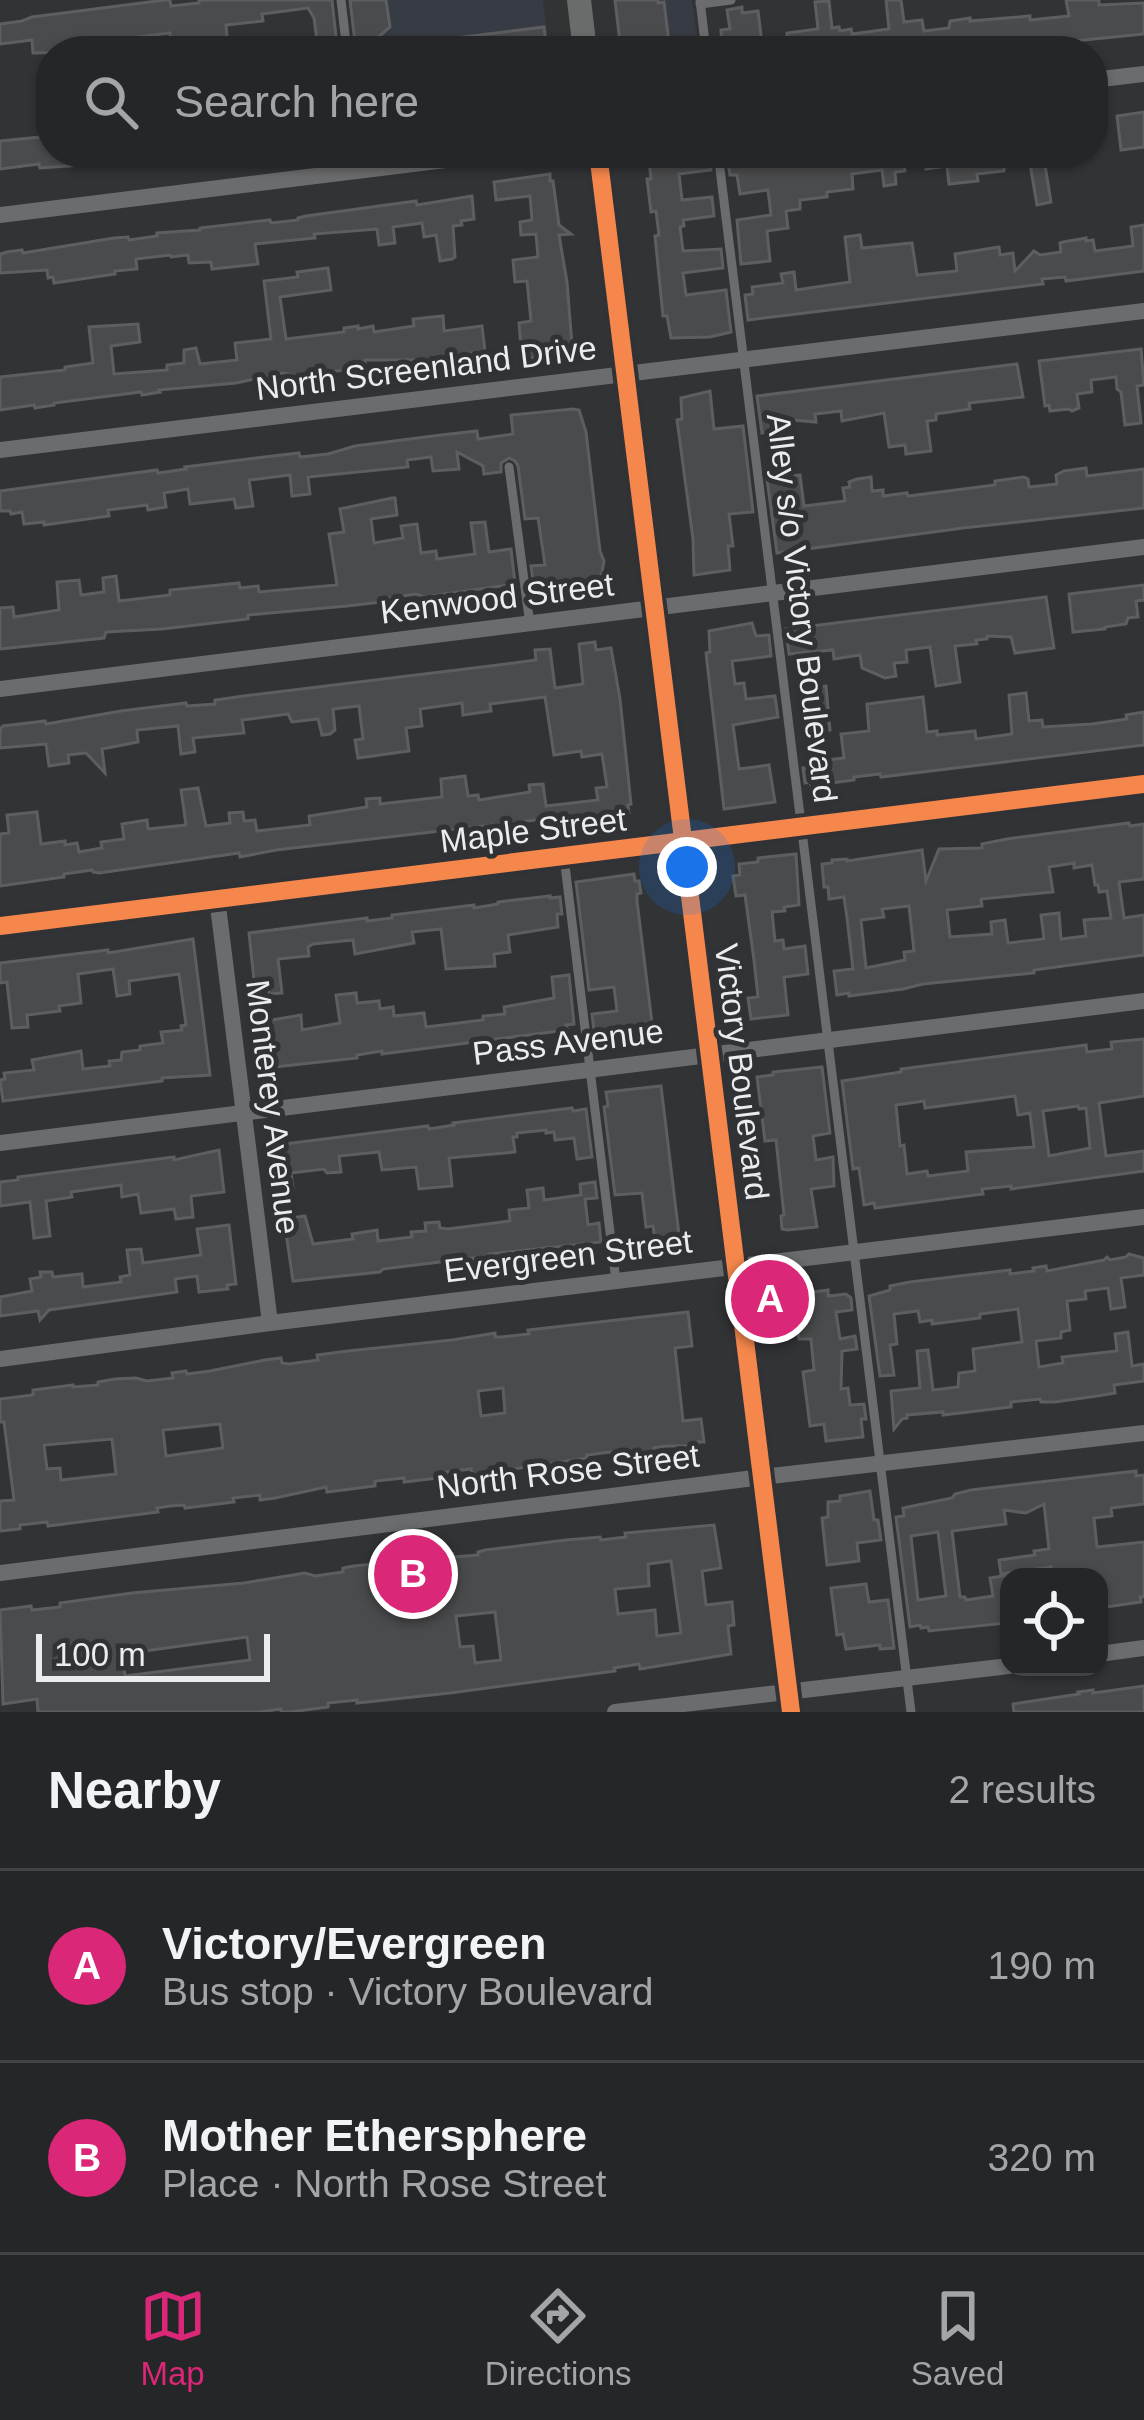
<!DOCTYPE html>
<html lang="en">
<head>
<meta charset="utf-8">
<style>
  :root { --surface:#252628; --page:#2d2e30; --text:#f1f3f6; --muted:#a3a5a8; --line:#424345; --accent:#db2777 }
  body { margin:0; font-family:Helvetica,sans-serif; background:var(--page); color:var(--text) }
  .controls { position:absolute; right:36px; bottom:36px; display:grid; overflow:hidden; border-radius:24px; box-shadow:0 3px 9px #0004 }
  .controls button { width:108px; height:108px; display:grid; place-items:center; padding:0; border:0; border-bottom:3px solid var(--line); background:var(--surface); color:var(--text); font:60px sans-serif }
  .scale { position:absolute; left:36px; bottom:30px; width:234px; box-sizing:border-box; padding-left:12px; border:6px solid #eaecee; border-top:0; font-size:33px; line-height:42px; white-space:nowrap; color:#eaecee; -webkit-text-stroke:9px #303236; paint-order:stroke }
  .you { position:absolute; left:687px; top:867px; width:42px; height:42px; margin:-30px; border:9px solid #fff; border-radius:50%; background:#1a73e8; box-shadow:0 0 0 18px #1a73e833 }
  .badge { display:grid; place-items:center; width:78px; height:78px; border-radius:50%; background:var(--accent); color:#fff; font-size:39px; font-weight:700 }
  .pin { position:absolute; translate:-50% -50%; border:6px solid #fff; box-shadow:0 3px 12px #0006 }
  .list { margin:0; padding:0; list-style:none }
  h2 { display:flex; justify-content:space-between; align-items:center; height:156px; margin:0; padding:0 48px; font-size:51px }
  h2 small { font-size:39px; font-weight:400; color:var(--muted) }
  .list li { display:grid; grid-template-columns:78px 1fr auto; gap:36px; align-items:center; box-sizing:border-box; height:192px; padding:0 48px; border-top:3px solid var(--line) }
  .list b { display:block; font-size:45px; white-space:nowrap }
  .list p { margin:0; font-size:39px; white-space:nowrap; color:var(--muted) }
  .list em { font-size:39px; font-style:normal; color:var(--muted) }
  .icon { flex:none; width:66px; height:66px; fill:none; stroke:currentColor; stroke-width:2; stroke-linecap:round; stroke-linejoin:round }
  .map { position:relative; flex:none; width:1144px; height:1712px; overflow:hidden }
  .search { position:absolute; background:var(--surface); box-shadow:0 3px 9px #0004; left:36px; right:36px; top:36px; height:132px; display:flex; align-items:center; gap:30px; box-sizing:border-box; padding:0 42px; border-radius:48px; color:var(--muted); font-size:45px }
  .sheet { height:540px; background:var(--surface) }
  nav { display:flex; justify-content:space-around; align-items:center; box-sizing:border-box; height:168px; border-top:3px solid var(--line); background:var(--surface); font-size:33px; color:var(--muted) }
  nav a { display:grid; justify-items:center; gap:6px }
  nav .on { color:var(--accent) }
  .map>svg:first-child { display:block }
</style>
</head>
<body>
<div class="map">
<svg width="1144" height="1712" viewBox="0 0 1144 1712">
  <rect width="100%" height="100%" fill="#313335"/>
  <g fill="#373b43">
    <polygon points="349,0 543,0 549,51 355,51"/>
    <polygon points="613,0 692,0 699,51 620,51"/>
  </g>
  <g fill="#4a4b4c" stroke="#5d5e60" stroke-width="3" fill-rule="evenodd">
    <polygon points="165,0 170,0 171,6 199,3 199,0 332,0 337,46 318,48 314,18 308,8 262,14 263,21 226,25 228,48 184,51 184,48 176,49 176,43 171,43 170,33 138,37 140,51 33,53 32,40 0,44 0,24 22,21 32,17"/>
    <polygon points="350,0 386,0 390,27 362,51 356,51"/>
    <polygon points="615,0 658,0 658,3 664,2 670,51 621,51"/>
    <polygon points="886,0 901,0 904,22 922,20 924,31 949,28 950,21 970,18 970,21 1030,16 1030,20 1069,16 1066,0 1099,0 1099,5 1144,3 1144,34 1014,47 1014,50 1004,51 722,51 721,30 730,29 727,10 742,7 742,13 758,11 762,43 787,39 787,33 818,29 815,2 829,1 832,28 839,27 840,31 851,29 852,34 889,29"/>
    <polygon points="544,27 547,51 415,51 414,43"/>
    <polygon points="1144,112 1144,147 1121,150 1117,116"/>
    <polygon points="51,136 51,153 109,153 110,161 69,166 40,168 39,164 0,169 0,141"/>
    <polygon points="810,153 903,153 905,171 895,172 896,184 884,186 882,170 852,174 853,189 827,192 827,197 800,200 800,209 786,211 788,228 767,231 770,261 741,264 737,220 771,215 768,190 740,194 737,175 730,175 728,163"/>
    <polygon points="924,153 1053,153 1053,162 1045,165 1051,202 1037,205 1030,164 1004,167 1004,171 977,174 978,181 949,184 947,166 926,169"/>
    <polygon points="709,154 711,170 679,174 682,200 712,197 714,216 683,220 684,226 680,227 683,251 721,249 723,268 683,273 686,295 726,290 731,332 710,337 671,338 667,316 663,316 655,236 659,235 656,211 651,212 647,179 651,179 649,161"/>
    <polygon points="550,174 550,181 553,181 559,225 571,234 559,235 567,282 572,345 555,347 557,355 522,359 519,323 531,321 527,281 515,282 513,260 538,257 536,234 521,235 520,222 532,220 530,196 496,200 494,182"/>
    <polygon points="472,196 474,219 461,221 462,225 453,226 455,257 452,259 440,261 436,235 424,237 422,223 393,227 395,243 379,245 377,229 314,234 315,238 255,244 258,264 212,269 211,262 189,263 188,255 171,257 170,255 136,259 137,269 115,271 115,274 54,283 53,277 48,278 47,270 0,273 0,254 7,252 22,250 23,253 114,238 128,237 129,240 157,236 157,233 200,230 200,228 270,220 271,223 298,220 298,218 306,216 416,201 417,205"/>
    <polygon points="1144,225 1144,271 1066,281 1065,277 1042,279 1043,284 748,320 745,295 753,294 752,287 783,283 781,274 794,272 796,290 850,282 845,237 860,235 862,248 912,243 917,275 957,271 955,254 999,247 1000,255 1013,253 1015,271 1034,251 1040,255 1061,252 1060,243 1063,242 1086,238 1086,241 1093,240 1095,251 1133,246 1131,227"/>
    <polygon points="328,268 331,290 280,297 286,339 344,332 344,328 358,326 358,329 373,326 374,332 414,326 413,319 443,316 444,331 482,326 485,351 424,360 365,360 365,363 360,364 361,368 296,376 282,373 236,383 159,390 160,392 142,395 141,392 54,403 54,405 35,408 34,405 0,410 0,377 65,370 65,367 93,363 89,327 138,324 140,342 111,346 114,374 167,370 167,365 184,363 184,350 196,348 200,364 237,360 235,343 271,339 264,281 298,277 297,272"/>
    <polygon points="1141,349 1144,385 1137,386 1141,423 1125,425 1121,392 1117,389 1116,377 1091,380 1092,392 1077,394 1079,408 1072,411 1069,409 1050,411 1049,405 1045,406 1039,361"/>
    <polygon points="1017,364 1023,397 969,403 970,409 936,414 936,420 927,421 931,451 906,454 905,445 889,447 884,413 842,421 841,411 815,414 816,422 780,419 780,431 762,433 757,396"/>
    <polygon points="710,391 714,429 743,426 753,512 729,514 733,546 728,546 730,570 694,575 693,539 677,420 682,419 681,398"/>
    <polygon points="573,409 579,410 586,432 600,551 604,561 601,578 589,581 589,584 534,587 531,566 545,565 538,518 525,519 518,466 515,461 509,458 501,463 501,472 484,474 483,466 457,452 459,469 433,471 431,457 407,460 408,467 308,477 310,494 292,496 290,475 249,480 253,506 236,508 234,499 190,504 188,489 164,493 166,507 148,510 147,505 108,510 109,516 44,525 44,522 24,524 22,512 11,514 10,511 0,511 0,491 157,470 158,473 186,469 185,467 256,458 299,453 300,457 328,454 355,446 441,435 477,431 478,439 513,434 511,415"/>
    <polygon points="1086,468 1087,476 1144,469 1144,508 963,528 777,553 767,479 800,475 804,506 845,501 843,488 850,487 849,482 857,479 871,477 872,491 883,490 883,496 907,493 908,496 995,485 995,481 1024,477 1028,479 1029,487 1057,484 1056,475 1064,471"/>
    <polygon points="392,498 395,498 397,515 371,519 374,543 403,538 401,526 417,524 421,553 436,551 437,559 475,554 471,523 485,522 489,552 511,549 515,584 424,597 416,594 389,598 390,601 347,606 248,615 248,619 162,629 106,632 104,638 0,649 0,608 13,607 14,617 59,610 57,582 79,580 81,595 104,592 103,578 116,576 119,601 170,595 170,590 239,583 240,588 258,586 259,592 337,585 329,534 344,532 340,509"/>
    <polygon points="1144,585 1144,600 1136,601 1138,617 1128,618 1126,624 1105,627 1105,629 1073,632 1069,594"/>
    <polygon points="1046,597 1054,648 1015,653 1011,637 987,636 987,639 976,640 977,644 955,646 960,682 936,686 930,647 906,650 907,662 894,663 896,676 885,678 862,668 860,655 834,659 833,650 789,654 786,629"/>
    <polygon points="752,623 756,636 769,635 771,656 732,661 735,684 744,683 746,699 775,696 778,717 733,725 739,769 769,765 775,802 724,809 706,653 710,652 709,631"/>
    <polygon points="595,642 596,650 611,648 620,699 631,804 628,805 629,813 618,814 618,818 562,825 561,817 276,850 240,857 239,853 99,873 93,872 92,870 64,874 64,877 0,886 0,834 9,833 7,815 37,812 41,844 65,841 65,845 77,843 79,852 102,848 101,842 124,839 122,824 147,820 148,829 186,825 181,790 198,788 206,826 230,823 229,813 243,812 244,821 255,820 257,831 310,825 309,816 367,807 366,799 380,798 380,804 442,797 441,779 465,776 468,796 478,795 479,800 530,792 529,785 543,784 546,806 598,800 596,788 607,787 602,754 582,757 581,751 554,755 545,697 490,704 491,711 463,715 462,703 420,709 422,726 406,728 409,751 358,758 355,740 363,739 359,706 333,709 335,730 330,734 322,735 318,719 292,722 288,714 242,720 244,733 193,738 195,752 181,754 178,726 137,730 138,742 102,749 105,773 86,753 68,755 69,763 49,766 46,744 0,748 0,729 3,726 45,721 46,724 121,711 186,703 187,706 215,704 215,700 251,695 490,666 536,660 535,650 550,649 555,688 583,684 579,644"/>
    <polygon points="826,686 830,730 813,733 810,714 814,713 810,687"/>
    <polygon points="1026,693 1029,721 1042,720 1043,727 1092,724 1127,719 1126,715 1144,712 1144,745 881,777 880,774 854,777 854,780 824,784 811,786 810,782 805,783 803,768 809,767 808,762 844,758 841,734 869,731 867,704 923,697 927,732 937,731 937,735 975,731 976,739 1012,734 1009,695"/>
    <path d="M1129,823L1130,826L1144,824V879L1119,882L1124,918L1144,915V955L1034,970V973L923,984L903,989L849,996V993L837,995L834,971L853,969L847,918L844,897L829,899L828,887H824L822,864L832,863V860L847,859V861L922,850L926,881L939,849L982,848V844L1007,839ZM1074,863V868L1092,865L1095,885H1098L1099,892L1107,891L1111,918L1084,920L1086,936L1061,939L1059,913L1041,915L1044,939L1008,943L1005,920L991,922L992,934L950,937L947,910L982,906L981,899L1053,892L1049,867ZM909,906L914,951L904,952L905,960L866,968L861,920L884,917L882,909Z"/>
    <polygon points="796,854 799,905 784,907 785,911 772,912 775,941 783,940 784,949 805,946 808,974 784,977 788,1015 751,1019 748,998 758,997 754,960 745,895 736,896 733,876 740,875 739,864 758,862 758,858"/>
    <polygon points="634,874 635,881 639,881 641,893 637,894 637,901 653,1031 595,1039 592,1014 617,1011 614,987 589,990 576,882"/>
    <polygon points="550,896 550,898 560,897 562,914 557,914 558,927 508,935 510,952 494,954 495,966 446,969 441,929 412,932 414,943 355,954 353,940 313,944 308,947 309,956 278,959 282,993 269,994 267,978 254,980 249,933 367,918 367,921 392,918 392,915 474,905 474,908 498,904 498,902"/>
    <polygon points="193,939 210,1075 162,1078 162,1081 3,1101 0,1080 5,1079 4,1073 34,1070 32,1060 81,1051 83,1069 110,1066 109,1061 121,1060 122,1052 140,1050 140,1046 163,1043 161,1032 182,1030 181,1026 186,1025 179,974 129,981 130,994 117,996 113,969 78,974 81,1003 59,1006 60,1011 27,1015 28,1027 12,1028 7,982 0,983 0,963 108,950 108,953"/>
    <polygon points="569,975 574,1024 566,1025 567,1028 559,1031 382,1054 382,1051 357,1055 357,1058 265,1068 260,1022 301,1015 302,1030 340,1023 336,995 356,993 357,1003 379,1001 380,1009 393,1007 394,1016 424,1013 426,1027 483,1020 483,1016 505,1014 504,1007 554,998 552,977"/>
    <path d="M1144,1039V1096L1099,1103L1106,1156L1144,1151V1171L1011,1189V1186L982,1189L983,1194L875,1208L874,1203L864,1205L859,1168L853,1169L842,1081L901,1072V1069L1086,1045L1087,1052L1112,1049L1111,1042ZM1015,1096L1018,1115L1030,1113L1034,1147L966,1152L968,1171L928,1176L927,1171L907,1174L904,1145L900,1146L896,1105L924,1101L925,1108ZM1078,1106L1079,1109L1086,1108L1090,1148L1049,1156L1043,1111Z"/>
    <polygon points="822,1067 830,1133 813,1136 816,1160 833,1157 834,1186 811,1189 817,1227 787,1230 782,1229 781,1216 784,1215 776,1140 765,1141 757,1077 773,1075 773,1072"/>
    <polygon points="661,1086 680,1243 656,1246 653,1226 646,1227 642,1193 615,1195 604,1107 608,1106 606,1092"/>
    <polygon points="572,1108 573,1111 586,1109 592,1157 577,1159 574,1138 555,1140 554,1132 546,1133 546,1130 517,1133 517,1137 513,1137 515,1152 449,1158 452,1186 419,1189 416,1167 382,1170 379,1152 339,1156 341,1172 327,1173 324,1169 291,1173 293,1188 280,1189 275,1148 284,1147 284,1144 428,1126 429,1129 454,1125 453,1123"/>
    <polygon points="219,1150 224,1192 191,1196 193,1217 176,1219 174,1209 141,1213 138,1194 122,1197 121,1185 71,1192 72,1197 46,1201 50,1236 34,1238 30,1202 0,1206 0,1182 18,1180 18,1177 174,1157 174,1160"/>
    <polygon points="595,1182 597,1198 585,1199 588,1225 599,1223 601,1242 489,1254 490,1260 474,1262 473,1258 383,1269 380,1272 293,1281 284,1219 305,1216 313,1244 353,1239 352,1234 377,1230 378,1241 412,1237 411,1232 426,1231 425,1223 439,1222 440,1228 448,1229 510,1221 509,1210 529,1208 527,1190 543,1188 544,1200 581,1195 580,1184"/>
    <polygon points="229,1225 236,1284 227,1285 228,1289 199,1292 197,1276 175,1279 177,1292 49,1310 40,1320 38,1311 0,1316 0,1297 32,1291 30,1279 41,1277 40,1272 52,1272 53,1277 82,1274 83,1287 121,1282 120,1277 130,1275 127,1250 141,1249 143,1263 201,1255 197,1229"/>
    <polygon points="1129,1254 1144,1258 1144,1275 1121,1278 1125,1307 1111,1309 1108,1288 1085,1291 1086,1299 1067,1301 1070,1330 1061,1332 1061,1338 1036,1341 1039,1367 1063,1363 1062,1357 1117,1351 1115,1334 1128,1332 1132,1366 1144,1364 1144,1381 1114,1385 1115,1393 1097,1396 1055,1402 1041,1402 1040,1399 1011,1402 1011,1407 943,1415 943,1412 907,1415 907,1418 902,1419 894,1429 891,1391 920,1388 917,1351 928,1350 933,1390 958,1387 959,1373 975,1371 973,1349 1022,1342 1018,1309 980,1314 980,1318 932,1324 932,1320 920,1322 918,1311 894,1314 897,1344 890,1345 894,1375 880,1376 869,1296 890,1290 890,1286 910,1282 1010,1270 1010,1274 1034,1271 1033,1268 1046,1266 1047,1271 1104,1260 1107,1257 1110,1260 1126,1257"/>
    <polygon points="812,1289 813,1292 828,1290 828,1296 846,1294 851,1298 852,1310 836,1312 840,1339 855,1336 857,1349 842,1351 841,1389 848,1388 850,1405 864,1404 866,1419 861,1419 863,1437 826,1441 824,1424 810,1426 803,1372 814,1370 811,1339 799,1339 794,1296 794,1291"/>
    <path d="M688,1312L692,1346L675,1348L683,1421L701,1419L704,1442H698V1446H666L654,1448L651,1452L612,1457L611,1452L587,1455V1458L520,1468L472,1474L471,1469L446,1472L447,1477L404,1482V1478L375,1481V1486L327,1492L326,1487L275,1498L260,1500V1495L233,1498L234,1502L185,1508L184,1505L170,1506L157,1508L158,1512L48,1526L47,1522L20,1525V1529L0,1531V1501L14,1500L4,1422H0V1399L33,1395V1390L73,1385V1387L98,1385V1382L115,1379L136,1378L147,1381L173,1378L172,1373L186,1371L187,1374L210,1371L265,1360L281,1358L282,1363L289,1364L318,1360L317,1355L348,1351L452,1340L495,1333V1337H501L529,1334L528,1330ZM503,1388L505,1413L481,1416L478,1391ZM220,1424L223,1448L166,1456L163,1430ZM112,1439L116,1474L61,1480L60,1468L47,1469L44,1445Z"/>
    <path d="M1136,1471V1476L1144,1475V1504L1111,1508L1112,1516L1094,1518L1097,1547L1144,1542V1597H1140L1141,1602L1099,1608V1577H1053L1051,1567L1001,1574L999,1560L1035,1555L1034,1551L1049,1549L1044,1504L1026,1513L1004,1510L1006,1524L952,1531L960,1597H965L966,1600L993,1596L990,1578L1009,1575L1007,1623L929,1631L928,1627L921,1628L920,1625L910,1627L896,1517L904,1516L903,1508L952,1498L955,1494L971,1490ZM938,1532L946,1596L918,1600L911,1536Z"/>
    <polygon points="870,1491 874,1520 878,1520 881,1540 857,1543 859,1561 827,1565 822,1518 828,1517 828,1502 840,1501 840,1496"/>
    <path d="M714,1525L721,1568L702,1571L706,1605L732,1602L734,1625L728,1626L731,1654L640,1669L639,1664L614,1668L615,1671L450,1693L357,1703V1700L328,1703V1707L290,1712H281V1709L259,1712H38L37,1699L3,1704L0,1610L31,1606L32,1610L60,1607V1603L132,1593L244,1583L305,1573L315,1576L343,1572V1568L354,1566L384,1563L385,1567L412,1564L411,1559L440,1555L453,1554V1557L478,1555V1552L485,1550L566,1540L600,1537L601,1540L626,1537L625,1533ZM671,1561L681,1633L657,1636L655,1610L618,1614L615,1589L649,1586L648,1564ZM495,1612L501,1660L475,1663L473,1646L460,1647L456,1616ZM247,1637L250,1660L125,1676L122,1654Z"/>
    <polygon points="866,1584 869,1602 888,1600 894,1648 880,1649 880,1645 846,1649 843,1634 837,1635 831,1588"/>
    <polygon points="1144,1686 1144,1712 1014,1712 1013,1704 1079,1694 1078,1692 1093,1690 1093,1693"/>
  </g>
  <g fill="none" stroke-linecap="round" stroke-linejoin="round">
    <g stroke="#6b6c6d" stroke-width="9">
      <polyline points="341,0 347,51"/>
      <polyline points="700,0 706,51"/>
      <polyline points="700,4 731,0"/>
      <polyline points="359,153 362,171"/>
      <polyline points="718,153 911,1712"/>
      <polyline points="509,467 530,625"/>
      <polyline points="564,857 616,1281"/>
    </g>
    <g stroke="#6b6c6d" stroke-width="16">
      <polyline points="1093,80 1144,74"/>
      <polyline points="0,215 502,153"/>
      <polyline points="0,450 1144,311"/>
      <polyline points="0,689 1144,547"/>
      <polyline points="217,898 270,1323"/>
      <polyline points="0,926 1144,784"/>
      <polyline points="0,1143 1144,1001"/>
      <polyline points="0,1359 270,1323 1144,1217"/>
      <polyline points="0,1573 762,1477 1144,1433"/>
      <polyline points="1099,1654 1144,1648"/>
      <polyline points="615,1712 1009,1666"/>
    </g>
    <g stroke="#696c6a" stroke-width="24">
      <polyline points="579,0 585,51"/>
      <polyline points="598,153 791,1712"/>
    </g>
    <g stroke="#303236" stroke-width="26">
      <g id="cycleway">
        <polyline points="598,153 791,1712"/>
        <polyline points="0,926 1144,784"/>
      </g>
    </g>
    <use href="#cycleway" stroke="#f5874c" stroke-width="18"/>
  </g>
  <g text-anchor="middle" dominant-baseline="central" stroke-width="10" stroke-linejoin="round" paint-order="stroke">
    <g font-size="33" fill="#eaecee" stroke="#303236">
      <text transform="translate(426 368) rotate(-7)">North Screenland Drive</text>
      <text transform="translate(497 598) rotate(-7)">Kenwood Street</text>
      <text transform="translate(802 608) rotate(83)">Alley s/o Victory Boulevard</text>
      <text transform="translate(533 830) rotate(-7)">Maple Street</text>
      <text transform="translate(568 1042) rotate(-7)">Pass Avenue</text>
      <text transform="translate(742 1072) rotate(83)">Victory Boulevard</text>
      <text transform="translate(273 1107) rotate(83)">Monterey Avenue</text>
      <text transform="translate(568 1256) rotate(-7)">Evergreen Street</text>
      <text transform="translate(568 1471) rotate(-7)">North Rose Street</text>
    </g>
  </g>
</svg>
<div class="controls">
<button><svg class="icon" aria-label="locate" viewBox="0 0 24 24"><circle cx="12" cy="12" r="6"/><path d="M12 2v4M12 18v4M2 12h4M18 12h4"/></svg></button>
</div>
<div class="scale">100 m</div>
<div class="you"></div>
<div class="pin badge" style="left:770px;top:1299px">A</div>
<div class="pin badge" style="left:413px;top:1574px">B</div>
<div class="search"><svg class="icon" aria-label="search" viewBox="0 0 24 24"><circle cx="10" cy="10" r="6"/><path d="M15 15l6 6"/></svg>Search here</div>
</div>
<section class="sheet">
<h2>Nearby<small>2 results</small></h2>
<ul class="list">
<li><span class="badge">A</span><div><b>Victory/Evergreen</b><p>Bus stop · Victory Boulevard</p></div><em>190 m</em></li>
<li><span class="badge">B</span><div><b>Mother Ethersphere</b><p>Place · North Rose Street</p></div><em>320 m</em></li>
</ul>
</section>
<nav>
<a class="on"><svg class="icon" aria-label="map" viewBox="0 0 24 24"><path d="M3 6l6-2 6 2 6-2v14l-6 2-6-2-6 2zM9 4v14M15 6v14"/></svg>Map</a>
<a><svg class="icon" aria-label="directions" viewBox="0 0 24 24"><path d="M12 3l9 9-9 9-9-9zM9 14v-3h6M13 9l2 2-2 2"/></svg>Directions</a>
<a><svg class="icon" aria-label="saved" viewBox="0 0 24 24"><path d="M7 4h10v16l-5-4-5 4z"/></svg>Saved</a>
</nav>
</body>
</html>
